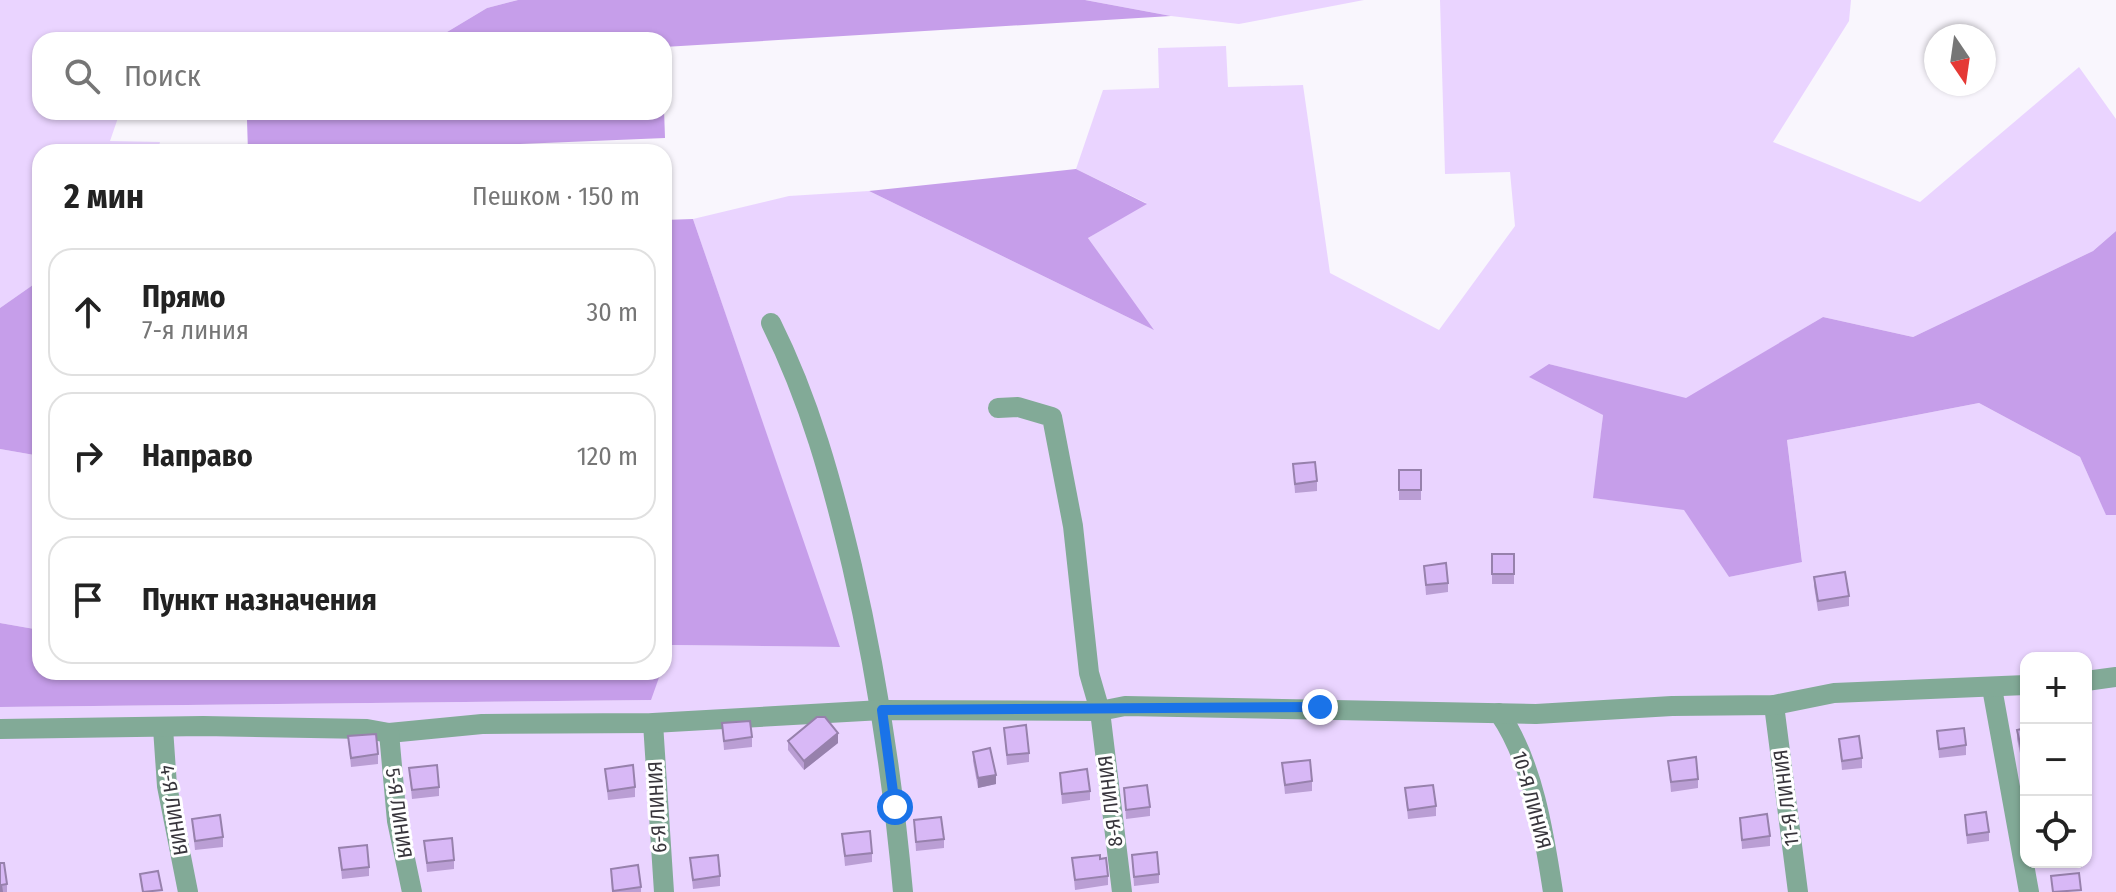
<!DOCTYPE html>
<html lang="ru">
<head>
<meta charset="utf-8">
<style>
  :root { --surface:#fff; --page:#f2f2f2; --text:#222; --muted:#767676; --line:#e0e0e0 }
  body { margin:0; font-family:"Fira Sans Condensed",sans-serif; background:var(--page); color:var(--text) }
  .controls { position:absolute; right:24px; bottom:24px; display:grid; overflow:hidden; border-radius:16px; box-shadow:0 2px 6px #0004 }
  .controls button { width:72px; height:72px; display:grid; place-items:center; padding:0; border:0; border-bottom:2px solid var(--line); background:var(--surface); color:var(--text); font:40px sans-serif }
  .compass { position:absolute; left:1924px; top:24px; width:72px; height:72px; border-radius:50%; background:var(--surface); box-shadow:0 2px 6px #0004; rotate:167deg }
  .stop { position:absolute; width:24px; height:24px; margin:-18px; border:6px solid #1a73e8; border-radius:50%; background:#fff }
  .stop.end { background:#1a73e8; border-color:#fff; box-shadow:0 2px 8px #0008 }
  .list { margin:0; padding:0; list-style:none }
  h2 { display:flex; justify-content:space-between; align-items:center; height:104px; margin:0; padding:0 32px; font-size:34px }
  h2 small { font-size:26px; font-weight:400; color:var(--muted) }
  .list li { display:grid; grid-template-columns:52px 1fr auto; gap:24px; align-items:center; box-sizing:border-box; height:128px; margin:0 16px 16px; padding:0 16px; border:2px solid var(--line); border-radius:24px }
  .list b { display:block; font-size:30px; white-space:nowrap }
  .list p { margin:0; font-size:26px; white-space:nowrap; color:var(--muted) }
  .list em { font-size:26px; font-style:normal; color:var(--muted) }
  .icon { flex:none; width:44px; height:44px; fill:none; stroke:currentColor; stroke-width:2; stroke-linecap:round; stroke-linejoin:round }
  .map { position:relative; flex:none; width:2116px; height:892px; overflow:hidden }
  .search { position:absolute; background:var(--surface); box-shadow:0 2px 6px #0004; left:32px; top:32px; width:640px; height:88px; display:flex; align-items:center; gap:20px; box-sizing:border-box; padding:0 28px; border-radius:24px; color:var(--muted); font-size:30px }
  .panel { position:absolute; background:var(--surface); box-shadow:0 2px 6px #0004; left:32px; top:144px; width:640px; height:536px; border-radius:24px }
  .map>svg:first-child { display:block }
</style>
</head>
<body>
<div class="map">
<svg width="2116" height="892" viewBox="0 0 2116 892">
  <rect width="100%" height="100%" fill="#f9f6fd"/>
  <g fill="#ead4ff" fill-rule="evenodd">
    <polygon points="0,0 518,0 487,8 447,32 377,40 40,40 40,112 120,112 110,141 160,142 157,152 40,152 40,280 0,308"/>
    <polygon points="1085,0 1364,0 1239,24 1171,16"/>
    <path d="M1440,0H1851L1849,21L1773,142L1920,202L2079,67L2116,119V231L2093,251L1913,337L1823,317L1686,399L1549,364L1603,415L1594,498L1684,509L1729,577L1802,561L1787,440L1979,403L2080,457L2106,514L2116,515V892H0V707L650,700L661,672H664L670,645L839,647L693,219L789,196L869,191L1152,329L1088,238L1146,203L1076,169L1103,90L1159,88L1158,48L1226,46L1228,87L1303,85L1330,273L1439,330L1515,226L1510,172L1445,174ZM2026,658H2086V862H2026Z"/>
    <polygon points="0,449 40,456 40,630 0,623"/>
  </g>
  <g fill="#c69eea">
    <polygon points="518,0 1085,0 1171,16 664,47 664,40 449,40 447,32 487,8"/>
    <polygon points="664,109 665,138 332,152 248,152 247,120 430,112 664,112"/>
    <polygon points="1076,169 1147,204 1088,238 1154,330 869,191"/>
    <polygon points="693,219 840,647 671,645 664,663 664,220"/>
    <polygon points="2116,231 2116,515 2106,515 2080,457 1979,403 1787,440 1802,562 1729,577 1684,510 1593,498 1603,415 1529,377 1549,364 1686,398 1823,317 1913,337 2093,251"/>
    <polygon points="40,280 40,456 0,449 0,308"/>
    <polygon points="0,623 40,630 40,672 661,672 651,700 0,707"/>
  </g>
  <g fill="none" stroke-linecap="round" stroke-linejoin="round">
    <g stroke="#82aa97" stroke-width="20">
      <path d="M771,323C810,401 832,482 852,566C877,674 893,782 903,892"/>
      <polyline points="998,408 1018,407 1052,417 1073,526 1089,673 1100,711 1122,892"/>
      <polyline points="2086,681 2116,677"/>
      <polyline points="1992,688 2029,892"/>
      <polyline points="1774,705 1798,892"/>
      <path d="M1499,713C1533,762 1544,833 1553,892"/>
      <polyline points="653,723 664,892"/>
      <polyline points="163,728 167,786 188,892"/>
      <polyline points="0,729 203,726 367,729 389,733 482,724 653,723 882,710 1100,711 1125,706 1536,714 1672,706 1774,705 1834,693 2026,685"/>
      <polyline points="389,733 397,821 412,892"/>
    </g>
  </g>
  <g fill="#ba9ed4">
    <polygon points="1293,464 1317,481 1317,491 1295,493"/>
    <rect x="1399" y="470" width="22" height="30"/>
    <rect x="1492" y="554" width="22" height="30"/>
    <polygon points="1424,566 1448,583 1448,592 1426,595"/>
    <polygon points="1814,577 1849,596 1849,606 1818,611 1814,586"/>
    <polygon points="722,723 752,737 752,747 724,750"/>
    <polygon points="1004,728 1029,753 1029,762 1007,765"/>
    <polygon points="2026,728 2023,767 2017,739 2017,730"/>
    <polygon points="1937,731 1966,745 1966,755 1939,758"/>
    <polygon points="348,736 378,754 378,764 351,767"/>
    <polygon points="1839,739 1862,758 1862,768 1842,770"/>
    <polygon points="788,741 838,743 804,770 788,750"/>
    <polygon points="973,752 996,784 978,788 973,761"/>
    <polygon points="1668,761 1698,779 1698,788 1671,792"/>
    <polygon points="1282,763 1312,781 1312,791 1285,794"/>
    <polygon points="409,768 439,787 439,796 412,799"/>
    <polygon points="605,769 635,787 635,797 608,800"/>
    <polygon points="1060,773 1090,791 1090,800 1062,804"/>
    <polygon points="1124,788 1150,807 1150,816 1126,819"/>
    <polygon points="1405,788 1436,806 1436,816 1408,819"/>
    <polygon points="1965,815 1989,832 1989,841 1967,844"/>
    <polygon points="1740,818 1770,836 1770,846 1742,849"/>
    <polygon points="192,819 223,837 223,847 195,850"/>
    <polygon points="914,820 944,839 944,848 916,851"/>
    <polygon points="842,834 872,853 872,862 845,866"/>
    <polygon points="424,841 454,860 454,869 427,872"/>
    <polygon points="339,848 369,867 369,876 342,879"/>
    <polygon points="1132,855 1159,874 1159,883 1134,886"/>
    <polygon points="690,858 720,876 720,886 693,889"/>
    <polygon points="1072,858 1100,859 1108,876 1108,885 1075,890"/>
    <polygon points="0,863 7,884 7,892 0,892"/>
    <polygon points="611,869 641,887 641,892 612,892"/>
  </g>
  <g fill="#9781ac">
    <polygon points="838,733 838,743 804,770 804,761"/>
    <polygon points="2023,757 2026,757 2026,766 2023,767"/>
    <polygon points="996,775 996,784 978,788 978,778"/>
  </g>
  <g fill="#d8b8f6" stroke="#9781ac" stroke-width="2">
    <polygon points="1315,462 1317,481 1295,484 1293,464"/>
    <rect x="1399" y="470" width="22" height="20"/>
    <rect x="1492" y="554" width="22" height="20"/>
    <polygon points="1446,563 1448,583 1426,585 1424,566"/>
    <polygon points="1845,572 1849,596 1818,601 1814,577"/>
    <polygon points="817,717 825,717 838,733 804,761 788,741"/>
    <polygon points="750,721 752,737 724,741 722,723"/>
    <polygon points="1026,725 1029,753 1007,755 1004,728"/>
    <polygon points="1964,728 1966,745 1939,749 1937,731"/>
    <polygon points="2026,728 2026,757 2023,757 2017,730"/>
    <polygon points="376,734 378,754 351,758 348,736"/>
    <polygon points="1859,736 1862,758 1842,761 1839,739"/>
    <polygon points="990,748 996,775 978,778 973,752"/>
    <polygon points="1696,757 1698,779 1671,782 1668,761"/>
    <polygon points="1310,760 1312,781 1285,785 1282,763"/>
    <polygon points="437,765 439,787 412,790 409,768"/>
    <polygon points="633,765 635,787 608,791 605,769"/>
    <polygon points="1087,769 1090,791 1062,794 1060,773"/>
    <polygon points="1147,785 1150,807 1126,810 1124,788"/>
    <polygon points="1433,785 1436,806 1408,810 1405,788"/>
    <polygon points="1986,812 1989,832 1967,835 1965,815"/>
    <polygon points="1767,814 1770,836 1742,840 1740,818"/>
    <polygon points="220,815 223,837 195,841 192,819"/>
    <polygon points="941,817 944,839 916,842 914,820"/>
    <polygon points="870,831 872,853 845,856 842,834"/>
    <polygon points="452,838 454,860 427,863 424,841"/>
    <polygon points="367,845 369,867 342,870 339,848"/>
    <polygon points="1157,852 1159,874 1134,877 1132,855"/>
    <polygon points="718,855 720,876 693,880 690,858"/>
    <polygon points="1100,855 1100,859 1106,858 1108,876 1075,880 1072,858"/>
    <polygon points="0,863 4,863 7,884 1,885 2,892 0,892"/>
    <polygon points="638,865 641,887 613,891 611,869"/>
    <polygon points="158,871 162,890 143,892 140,874"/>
    <polygon points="2079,873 2081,890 2053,892 2051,876"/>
  </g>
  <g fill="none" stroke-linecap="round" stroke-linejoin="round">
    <polyline stroke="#1a73e8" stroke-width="10" points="895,807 882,710 1320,707"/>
  </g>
  <g text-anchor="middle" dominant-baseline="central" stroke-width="6" stroke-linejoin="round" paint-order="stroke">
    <g font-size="20" fill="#38353c" stroke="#fff">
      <text transform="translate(1786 798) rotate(-97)">11-Я ЛИНИЯ</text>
      <text transform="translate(1532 800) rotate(75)">10-Я ЛИНИЯ</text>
      <text transform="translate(1110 801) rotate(-97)">8-Я ЛИНИЯ</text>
      <text transform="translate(657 807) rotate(-93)">6-Я ЛИНИЯ</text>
      <text transform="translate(174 810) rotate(81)">4-Я ЛИНИЯ</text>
      <text transform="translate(399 813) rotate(82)">5-Я ЛИНИЯ</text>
    </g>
  </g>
</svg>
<div class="controls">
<button>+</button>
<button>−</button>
<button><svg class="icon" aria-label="locate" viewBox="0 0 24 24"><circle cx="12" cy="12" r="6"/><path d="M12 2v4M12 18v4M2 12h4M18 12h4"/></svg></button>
</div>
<svg class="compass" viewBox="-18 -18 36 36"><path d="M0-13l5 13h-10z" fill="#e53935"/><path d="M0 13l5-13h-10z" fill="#767676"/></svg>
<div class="stop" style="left:895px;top:807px"></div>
<div class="stop end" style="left:1320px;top:707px"></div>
<div class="search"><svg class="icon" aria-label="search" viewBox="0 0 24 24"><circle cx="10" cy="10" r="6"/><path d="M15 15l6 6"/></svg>Поиск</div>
<section class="panel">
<h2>2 мин<small>Пешком · 150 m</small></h2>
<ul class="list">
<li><svg class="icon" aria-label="ahead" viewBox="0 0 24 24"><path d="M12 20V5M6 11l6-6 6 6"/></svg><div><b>Прямо</b><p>7-я линия</p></div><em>30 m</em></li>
<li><svg class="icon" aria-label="right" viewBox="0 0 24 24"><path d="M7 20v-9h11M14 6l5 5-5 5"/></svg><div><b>Направо</b></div><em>120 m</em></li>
<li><svg class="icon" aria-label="arrive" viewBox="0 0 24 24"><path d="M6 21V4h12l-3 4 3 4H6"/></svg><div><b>Пункт назначения</b></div></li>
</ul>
</section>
</div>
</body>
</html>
